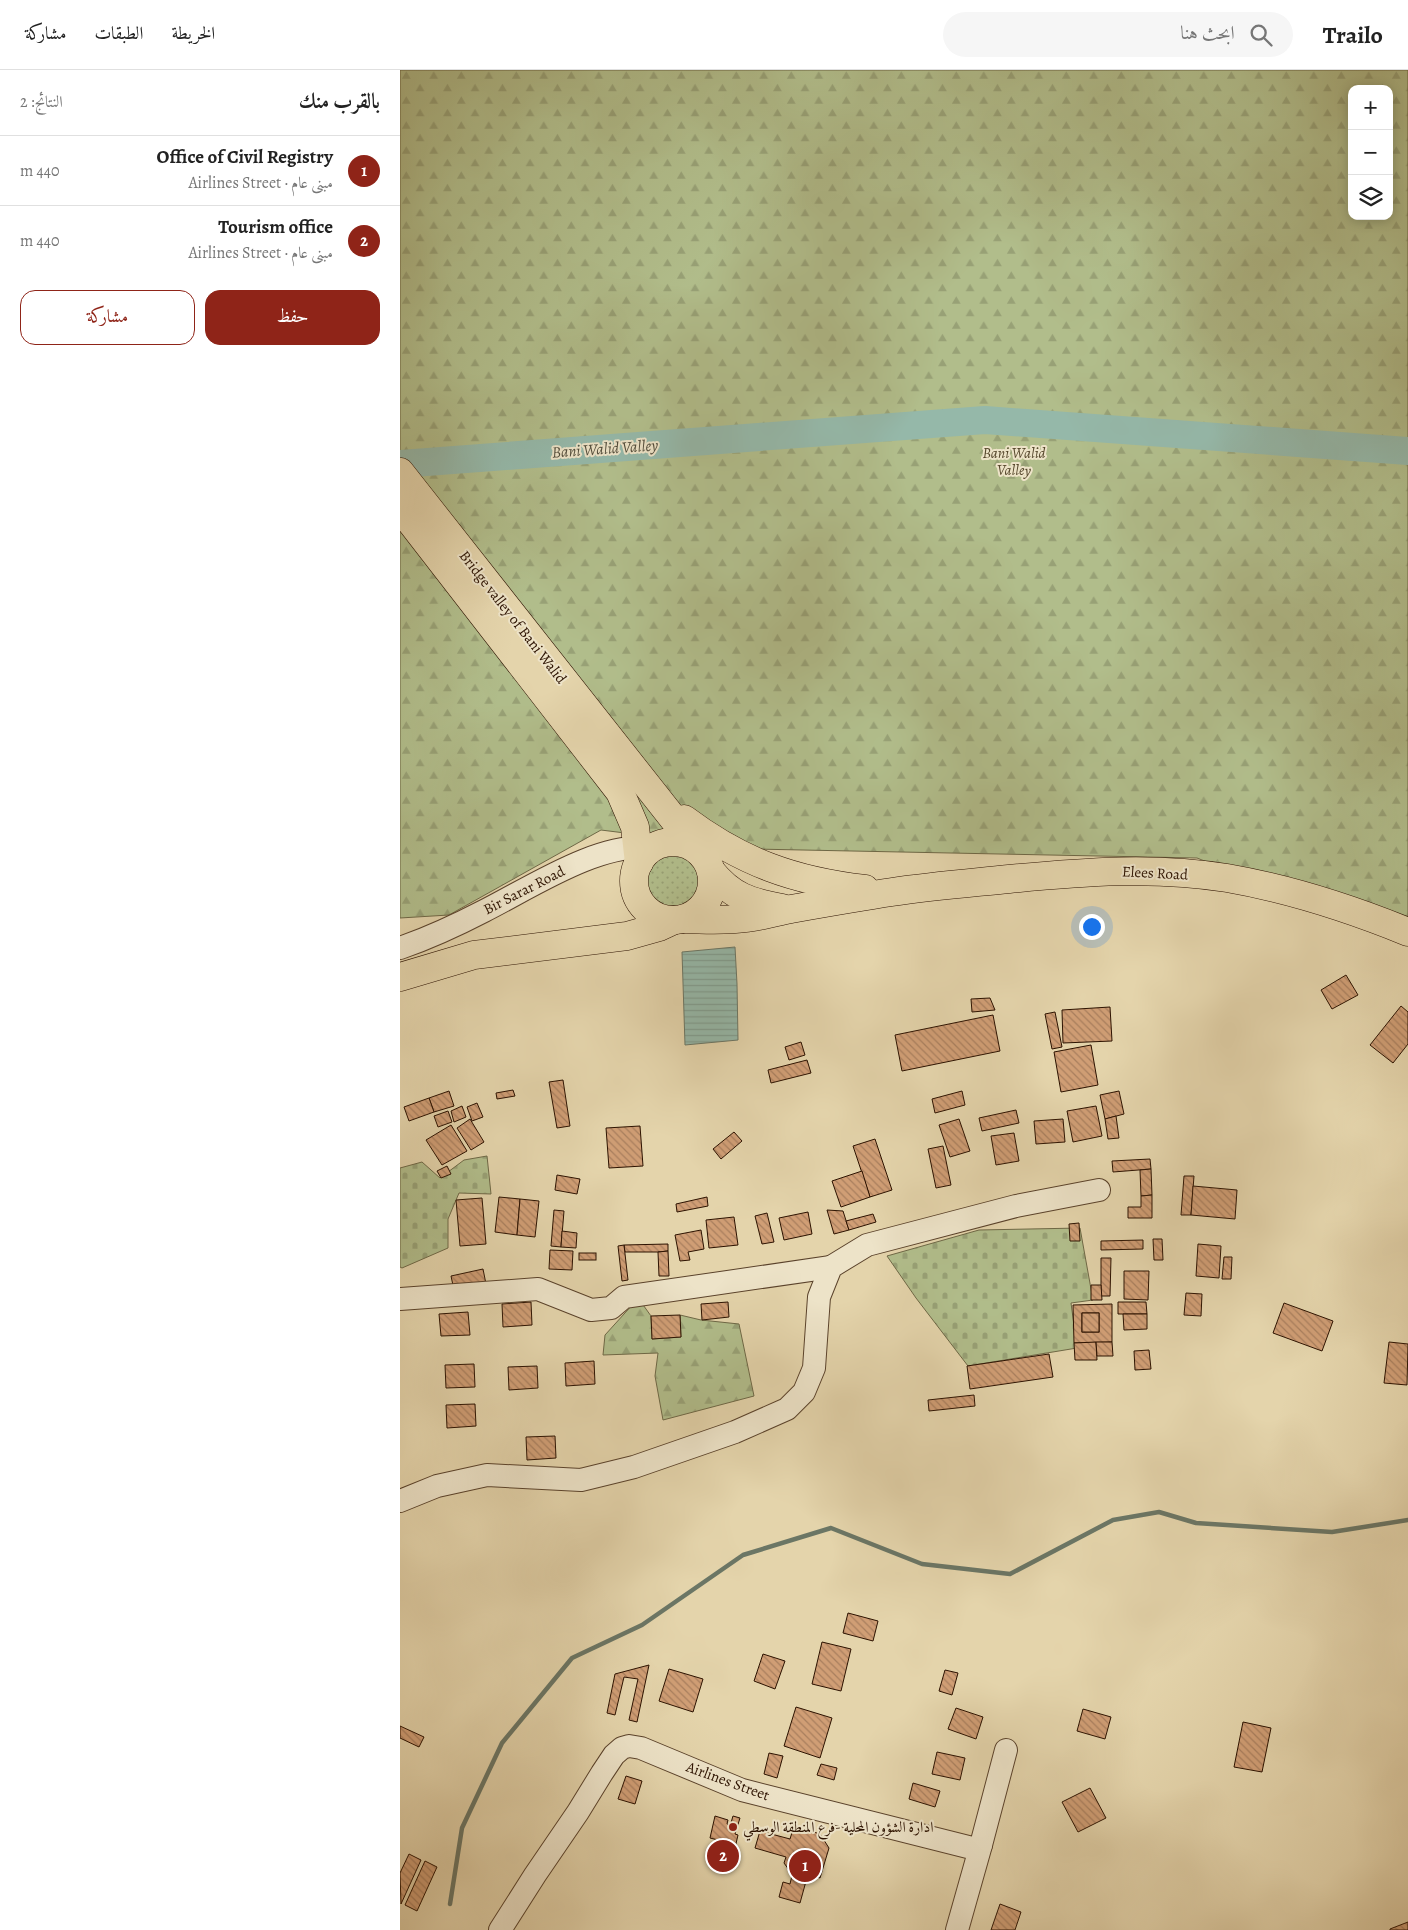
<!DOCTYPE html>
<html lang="ar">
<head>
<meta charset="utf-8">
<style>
  :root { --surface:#fff; --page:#f6f6f6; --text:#222; --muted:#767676; --line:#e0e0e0; --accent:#8f2418 }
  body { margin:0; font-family:Alegreya,Amiri,serif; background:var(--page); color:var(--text); direction:rtl }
  .controls { position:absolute; right:15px; top:15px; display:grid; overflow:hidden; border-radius:10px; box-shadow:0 2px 12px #0003 }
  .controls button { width:45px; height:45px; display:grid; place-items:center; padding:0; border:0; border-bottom:1px solid var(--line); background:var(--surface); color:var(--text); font:25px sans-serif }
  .you { position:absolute; left:691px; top:856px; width:18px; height:18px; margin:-12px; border:4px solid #fff; border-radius:50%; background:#1a73e8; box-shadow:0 0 0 8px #1a73e833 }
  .badge { display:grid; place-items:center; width:32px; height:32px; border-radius:50%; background:var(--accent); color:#fff; font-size:16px; font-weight:700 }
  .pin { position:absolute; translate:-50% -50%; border:2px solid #fff; box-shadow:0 1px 5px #0006 }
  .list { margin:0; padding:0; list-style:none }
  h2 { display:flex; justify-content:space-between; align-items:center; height:65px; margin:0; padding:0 20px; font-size:21px }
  h2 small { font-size:16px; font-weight:400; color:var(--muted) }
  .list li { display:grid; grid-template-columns:32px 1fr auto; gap:15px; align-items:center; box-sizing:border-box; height:70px; padding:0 20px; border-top:1px solid var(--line) }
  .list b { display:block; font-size:19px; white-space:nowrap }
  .list p { margin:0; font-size:16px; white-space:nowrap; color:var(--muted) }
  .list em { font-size:16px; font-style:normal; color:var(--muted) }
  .actions { display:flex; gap:10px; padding:15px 20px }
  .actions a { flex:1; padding:11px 0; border:1px solid var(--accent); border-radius:15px; text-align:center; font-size:18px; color:var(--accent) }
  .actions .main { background:var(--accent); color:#fff }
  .icon { flex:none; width:28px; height:28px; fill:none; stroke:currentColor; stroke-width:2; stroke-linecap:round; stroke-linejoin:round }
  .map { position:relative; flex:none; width:1008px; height:1860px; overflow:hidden; direction:ltr }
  header { display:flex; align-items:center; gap:30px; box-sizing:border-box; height:70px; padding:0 25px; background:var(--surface); border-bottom:1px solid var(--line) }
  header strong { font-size:24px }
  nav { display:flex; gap:28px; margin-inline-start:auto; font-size:18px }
  .search { width:350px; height:45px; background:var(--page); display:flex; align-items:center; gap:12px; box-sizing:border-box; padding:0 18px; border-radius:28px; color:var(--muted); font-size:19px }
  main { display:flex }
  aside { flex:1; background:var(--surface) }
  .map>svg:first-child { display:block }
</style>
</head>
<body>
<header>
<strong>Trailo</strong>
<div class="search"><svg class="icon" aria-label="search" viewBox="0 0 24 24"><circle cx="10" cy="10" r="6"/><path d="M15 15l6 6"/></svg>ابحث هنا</div>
<nav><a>الخريطة</a><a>الطبقات</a><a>مشاركة</a></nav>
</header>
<main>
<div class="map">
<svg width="1008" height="1860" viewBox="0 0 1008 1860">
  <defs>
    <pattern id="forest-firs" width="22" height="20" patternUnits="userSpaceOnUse" patternTransform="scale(1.25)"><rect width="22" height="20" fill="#b1bd8b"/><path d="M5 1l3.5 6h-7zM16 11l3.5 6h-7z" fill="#98a176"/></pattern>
    <pattern id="cemetery-stones" width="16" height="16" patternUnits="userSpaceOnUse" patternTransform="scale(1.25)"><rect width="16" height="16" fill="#b1bd8b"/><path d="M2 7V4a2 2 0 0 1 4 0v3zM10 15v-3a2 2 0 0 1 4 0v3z" fill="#98a176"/></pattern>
    <pattern id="garden-dots" width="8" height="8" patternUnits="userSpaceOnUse" patternTransform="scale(1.25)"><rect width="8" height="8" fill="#b1bd8b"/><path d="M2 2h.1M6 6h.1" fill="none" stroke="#98a176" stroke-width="1.8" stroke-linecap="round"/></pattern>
    <pattern id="water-rules" width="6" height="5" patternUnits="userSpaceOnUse" patternTransform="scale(1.25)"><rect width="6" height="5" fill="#95b8a9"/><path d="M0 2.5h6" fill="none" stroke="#819d90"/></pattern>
    <pattern id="building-back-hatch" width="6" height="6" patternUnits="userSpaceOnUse" patternTransform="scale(1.25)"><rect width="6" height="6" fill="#d09e75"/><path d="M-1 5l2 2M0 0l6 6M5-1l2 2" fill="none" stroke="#a97f5e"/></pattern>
  </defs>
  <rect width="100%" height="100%" fill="#e4d4ab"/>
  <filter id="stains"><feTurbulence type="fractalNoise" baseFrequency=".004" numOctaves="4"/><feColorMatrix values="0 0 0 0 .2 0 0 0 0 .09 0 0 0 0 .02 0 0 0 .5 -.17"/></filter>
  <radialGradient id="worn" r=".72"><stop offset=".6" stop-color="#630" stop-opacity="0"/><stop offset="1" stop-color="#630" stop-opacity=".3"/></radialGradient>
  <g fill="url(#forest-firs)" stroke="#6e6846" fill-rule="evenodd">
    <path d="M0,0H1008V872L797,788L353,779L201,760L49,845L0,848ZM952,19H989V146H952Z"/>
    <polygon points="241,1232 251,1246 252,1269 281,1267 280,1245 301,1250 339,1254 354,1326 263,1350 255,1306 258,1283 203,1285 205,1265 234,1233"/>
  </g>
  <g fill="url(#cemetery-stones)" stroke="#6e6846">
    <polygon points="87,1086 91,1124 59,1123 48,1149 48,1178 2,1198 0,1197 0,1098 22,1092 40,1108 64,1090"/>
    <polygon points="680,1158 693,1230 671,1233 677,1278 568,1296 516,1228 487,1186 579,1160"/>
  </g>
  <circle fill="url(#garden-dots)" stroke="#6e6846" cx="272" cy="810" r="27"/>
  <polygon fill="url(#water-rules)" stroke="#6b7665" points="335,877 337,914 338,970 285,975 282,882"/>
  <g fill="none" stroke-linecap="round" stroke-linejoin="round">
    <polyline stroke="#6b7665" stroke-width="4.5" points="50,1834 62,1758 102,1673 172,1588 242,1555 343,1485 431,1458 522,1494 610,1504 713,1450 759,1442 796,1453 932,1462 1008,1450"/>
    <polyline stroke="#95b8a9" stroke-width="28" points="0,394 585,350 1008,381"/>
  </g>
  <g fill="url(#building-back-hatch)" stroke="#2c1200" fill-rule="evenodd">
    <polygon points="946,905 958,925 932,939 921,920"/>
    <polygon points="590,928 595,940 572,942 571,929"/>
    <polygon points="1001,936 1008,942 1008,974 993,993 970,975"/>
    <polygon points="710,937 712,971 663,973 662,940"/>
    <polygon points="655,942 662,977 652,979 645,944"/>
    <polygon points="593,945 600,981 502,1001 495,965"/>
    <polygon points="401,972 405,985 389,990 385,977"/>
    <polygon points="691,975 698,1015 661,1022 654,982"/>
    <polygon points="407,990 411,1003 371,1013 368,1000"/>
    <polygon points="163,1010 170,1056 157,1058 149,1012"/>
    <polygon points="113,1020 115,1026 97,1029 96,1023"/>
    <polygon points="49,1021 54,1036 34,1042 29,1028"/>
    <polygon points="562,1021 565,1035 535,1043 532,1029"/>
    <polygon points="719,1021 724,1044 705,1049 700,1025"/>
    <polygon points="29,1028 34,1042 9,1051 4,1037"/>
    <polygon points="77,1033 83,1047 72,1051 67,1037"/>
    <polygon points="62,1036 66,1047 54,1052 51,1041"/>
    <polygon points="696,1036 702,1066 673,1072 667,1041"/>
    <polygon points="616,1040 619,1053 582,1061 579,1048"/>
    <polygon points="48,1041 52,1052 38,1057 34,1046"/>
    <polygon points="716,1046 719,1068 708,1069 705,1049"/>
    <polygon points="70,1049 84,1072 71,1080 57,1058"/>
    <polygon points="559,1049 570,1081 550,1087 539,1055"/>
    <polygon points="663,1049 665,1072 636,1074 634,1051"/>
    <polygon points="51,1055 67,1081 42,1095 26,1070"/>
    <polygon points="240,1056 243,1096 209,1098 206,1058"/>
    <polygon points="334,1062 342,1071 321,1089 313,1079"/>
    <polygon points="614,1063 619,1091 596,1095 591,1066"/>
    <polygon points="475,1069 492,1120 470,1127 453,1076"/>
    <polygon points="543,1076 551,1115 536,1118 528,1079"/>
    <polygon points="750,1089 751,1099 713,1102 712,1091"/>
    <polygon points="47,1096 51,1104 41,1108 37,1101"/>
    <polygon points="751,1099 752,1125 741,1126 740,1100"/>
    <polygon points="462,1101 470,1127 441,1137 432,1111"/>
    <polygon points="157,1105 180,1109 177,1124 155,1120"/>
    <polygon points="784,1106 794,1106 791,1145 781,1145"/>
    <polygon points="793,1116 837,1120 835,1149 791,1145"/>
    <polygon points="752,1125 752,1148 728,1148 728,1137 741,1137 741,1126"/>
    <polygon points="99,1127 120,1129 117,1165 95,1162"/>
    <polygon points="307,1127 308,1136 277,1142 276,1134"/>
    <polygon points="82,1128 86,1174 60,1176 56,1130"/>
    <polygon points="120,1129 139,1131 135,1167 117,1165"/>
    <polygon points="154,1140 164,1141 161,1177 151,1176"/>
    <polygon points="427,1140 443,1141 449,1160 434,1164"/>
    <polygon points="408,1142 412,1164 384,1170 379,1148"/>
    <polygon points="367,1143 374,1172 362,1174 355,1146"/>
    <polygon points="473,1144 476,1152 449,1160 446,1151"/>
    <polygon points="334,1147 338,1175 309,1178 306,1150"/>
    <polygon points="679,1153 680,1171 670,1171 669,1154"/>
    <polygon points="301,1160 304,1179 288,1182 290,1190 280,1191 275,1165"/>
    <polygon points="162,1161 177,1163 176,1178 161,1177"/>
    <polygon points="753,1169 762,1169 763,1190 754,1190"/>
    <polygon points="743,1170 743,1179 701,1180 701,1171"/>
    <polygon points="268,1174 268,1181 258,1182 225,1182 224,1175"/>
    <polygon points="798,1174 821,1176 819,1208 796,1206"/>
    <polygon points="224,1175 228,1210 222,1211 218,1176"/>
    <polygon points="150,1180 173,1181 172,1200 149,1199"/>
    <polygon points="268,1181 269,1206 259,1206 258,1182"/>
    <rect x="179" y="1183" width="17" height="7"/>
    <polygon points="824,1187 832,1187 831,1209 822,1209"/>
    <polygon points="701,1188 711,1188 710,1226 701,1226"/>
    <polygon points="83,1199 86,1214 54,1220 51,1206"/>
    <polygon points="724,1201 749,1201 748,1230 724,1229"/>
    <polygon points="691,1215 701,1215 702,1230 691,1230"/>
    <polygon points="786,1223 802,1224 801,1246 784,1245"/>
    <polygon points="131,1232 132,1255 103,1257 102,1234"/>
    <polygon points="328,1232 329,1247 302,1250 301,1234"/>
    <polygon points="718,1232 746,1232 747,1244 718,1244"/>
    <polygon points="884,1233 933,1251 922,1281 873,1263"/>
    <path d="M712,1234V1272L674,1273L673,1235ZM682,1243H699V1262H682Z"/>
    <polygon points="68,1242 70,1265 41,1266 39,1244"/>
    <rect x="682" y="1243" width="17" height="19"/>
    <polygon points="723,1244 747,1244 747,1259 724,1260"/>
    <polygon points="280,1245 281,1267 252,1269 251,1246"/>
    <polygon points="696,1272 697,1290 675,1290 674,1273"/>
    <polygon points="696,1272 712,1272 713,1286 697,1286"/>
    <polygon points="989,1272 1008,1274 1007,1315 984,1313"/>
    <polygon points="749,1280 751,1299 735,1300 734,1281"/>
    <polygon points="649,1284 653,1307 570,1319 567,1296"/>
    <polygon points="194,1291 195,1314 166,1316 165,1293"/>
    <polygon points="74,1294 75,1317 46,1318 45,1295"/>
    <polygon points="137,1296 138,1318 109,1320 108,1297"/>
    <polygon points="574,1325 575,1336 529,1341 528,1330"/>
    <polygon points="75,1334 76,1356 47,1358 46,1335"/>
    <polygon points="155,1366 156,1388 127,1390 126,1367"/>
    <polygon points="448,1543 478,1551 473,1571 443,1563"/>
    <polygon points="422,1572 451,1579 441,1621 412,1614"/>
    <polygon points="363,1584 385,1591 375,1619 354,1611"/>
    <polygon points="249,1595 237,1652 229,1650 238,1609 224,1607 215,1645 207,1643 215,1604"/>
    <polygon points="269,1599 303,1609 293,1642 259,1631"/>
    <polygon points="545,1600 558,1603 552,1625 539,1621"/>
    <polygon points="396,1637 432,1648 420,1688 384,1676"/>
    <polygon points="556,1638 583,1647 576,1669 548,1659"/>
    <polygon points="683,1639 711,1647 705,1669 677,1661"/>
    <polygon points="843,1652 871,1658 862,1702 834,1697"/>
    <polygon points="0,1656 24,1667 19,1677 0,1668"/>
    <polygon points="537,1682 565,1688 560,1710 532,1704"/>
    <polygon points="369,1683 383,1686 377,1708 364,1704"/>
    <polygon points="421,1694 437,1698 434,1710 417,1705"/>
    <polygon points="226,1706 242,1711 235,1734 218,1729"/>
    <polygon points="513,1713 540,1721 535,1737 509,1729"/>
    <polygon points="690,1718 706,1748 678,1762 662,1732"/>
    <polygon points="315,1746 328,1750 327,1754 330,1756 333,1746 340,1748 335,1764 338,1765 332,1791 313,1786 318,1770 310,1768"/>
    <polygon points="394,1756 420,1764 429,1778 420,1808 408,1804 400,1833 379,1827 383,1812 390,1814 393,1801 389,1800 384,1793 386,1787 355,1778 360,1761 390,1769"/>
    <polygon points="9,1784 21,1790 1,1834 0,1803"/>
    <polygon points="25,1791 37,1797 17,1841 5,1835"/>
    <polygon points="600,1834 621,1842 615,1860 591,1860"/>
    <polygon points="1008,1852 1008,1860 990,1860 990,1859"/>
  </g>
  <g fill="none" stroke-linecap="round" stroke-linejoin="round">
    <g stroke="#5a422b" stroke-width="24">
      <g id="minor">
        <path d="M0,878C29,868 57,855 84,841C130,818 200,771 252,778"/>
        <polyline points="0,1229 138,1219 191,1240 211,1238 224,1227 431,1197"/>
        <polyline points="0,1431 37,1416 87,1405 181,1410 234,1397 335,1362 387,1339 404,1322 414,1298 419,1227 431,1197 467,1175 616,1136 699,1120"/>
        <polyline points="100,1860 135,1805 178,1742 202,1703 214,1685 222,1678 229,1676 241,1678 342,1720 572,1778 581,1775 606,1680"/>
        <polyline points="557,1860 581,1775"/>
      </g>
    </g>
    <g stroke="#2c1200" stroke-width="29">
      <g id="highway">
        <polyline points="0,402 298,780"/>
        <polyline points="0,438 220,722 235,757 239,793"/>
        <path d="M284,749C341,792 394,811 465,819"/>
        <circle cx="273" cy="811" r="39"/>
        <path d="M311,801C332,827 350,832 382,838"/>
        <path d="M283,849C304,850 326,851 347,848C362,846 376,842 391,839C425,833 459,827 492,822C531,816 570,813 609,809C682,802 754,796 827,808C890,819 949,838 1008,862"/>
        <polyline points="0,907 74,885 227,866 259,857 274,850"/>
      </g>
    </g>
    <use href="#minor" stroke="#ede3c8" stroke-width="22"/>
    <use href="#highway" stroke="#e4d4ab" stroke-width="28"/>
  </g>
  <circle fill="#8f2418" stroke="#ede3c8" stroke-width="2" cx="333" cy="1757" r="5"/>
  <g text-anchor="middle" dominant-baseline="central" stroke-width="4" stroke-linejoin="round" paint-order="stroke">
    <g font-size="15" font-style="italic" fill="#54452a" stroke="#ede3c8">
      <text x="614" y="383">Bani Walid<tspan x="614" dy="17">Valley</tspan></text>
    </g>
    <g font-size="15" fill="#2c1200" stroke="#ede3c8">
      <text transform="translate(113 547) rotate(52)">Bridge valley of Bani Walid</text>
      <text transform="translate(755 803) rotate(3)">Elees Road</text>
      <text transform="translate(124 820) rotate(-27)">Bir Sarar Road</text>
      <text transform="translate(328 1711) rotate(20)">Airlines Street</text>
    </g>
    <g font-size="15" fill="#2c1200" stroke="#ede3c8" text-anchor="start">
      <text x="343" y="1757">ادارة الشؤون المحلية -فرع المنطقة الوسطي</text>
    </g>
    <g font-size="16" font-style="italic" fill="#514c3b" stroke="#ede3c8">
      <text transform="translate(205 379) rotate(-4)">Bani Walid Valley</text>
    </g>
  </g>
  <rect width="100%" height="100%" filter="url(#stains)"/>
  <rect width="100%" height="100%" fill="url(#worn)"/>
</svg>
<div class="controls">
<button>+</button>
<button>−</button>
<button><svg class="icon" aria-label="layers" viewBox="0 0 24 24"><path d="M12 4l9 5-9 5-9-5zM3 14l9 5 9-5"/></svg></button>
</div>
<div class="you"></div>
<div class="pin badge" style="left:405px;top:1796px">1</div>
<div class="pin badge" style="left:323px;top:1786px">2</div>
</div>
<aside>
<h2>بالقرب منك<small>النتائج: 2</small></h2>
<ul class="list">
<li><span class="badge">1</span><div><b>Office of Civil Registry</b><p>مبنى عام · Airlines Street</p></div><em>440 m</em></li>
<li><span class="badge">2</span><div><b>Tourism office</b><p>مبنى عام · Airlines Street</p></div><em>440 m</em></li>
</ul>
<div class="actions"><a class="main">حفظ</a><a>مشاركة</a></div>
</aside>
</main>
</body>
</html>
